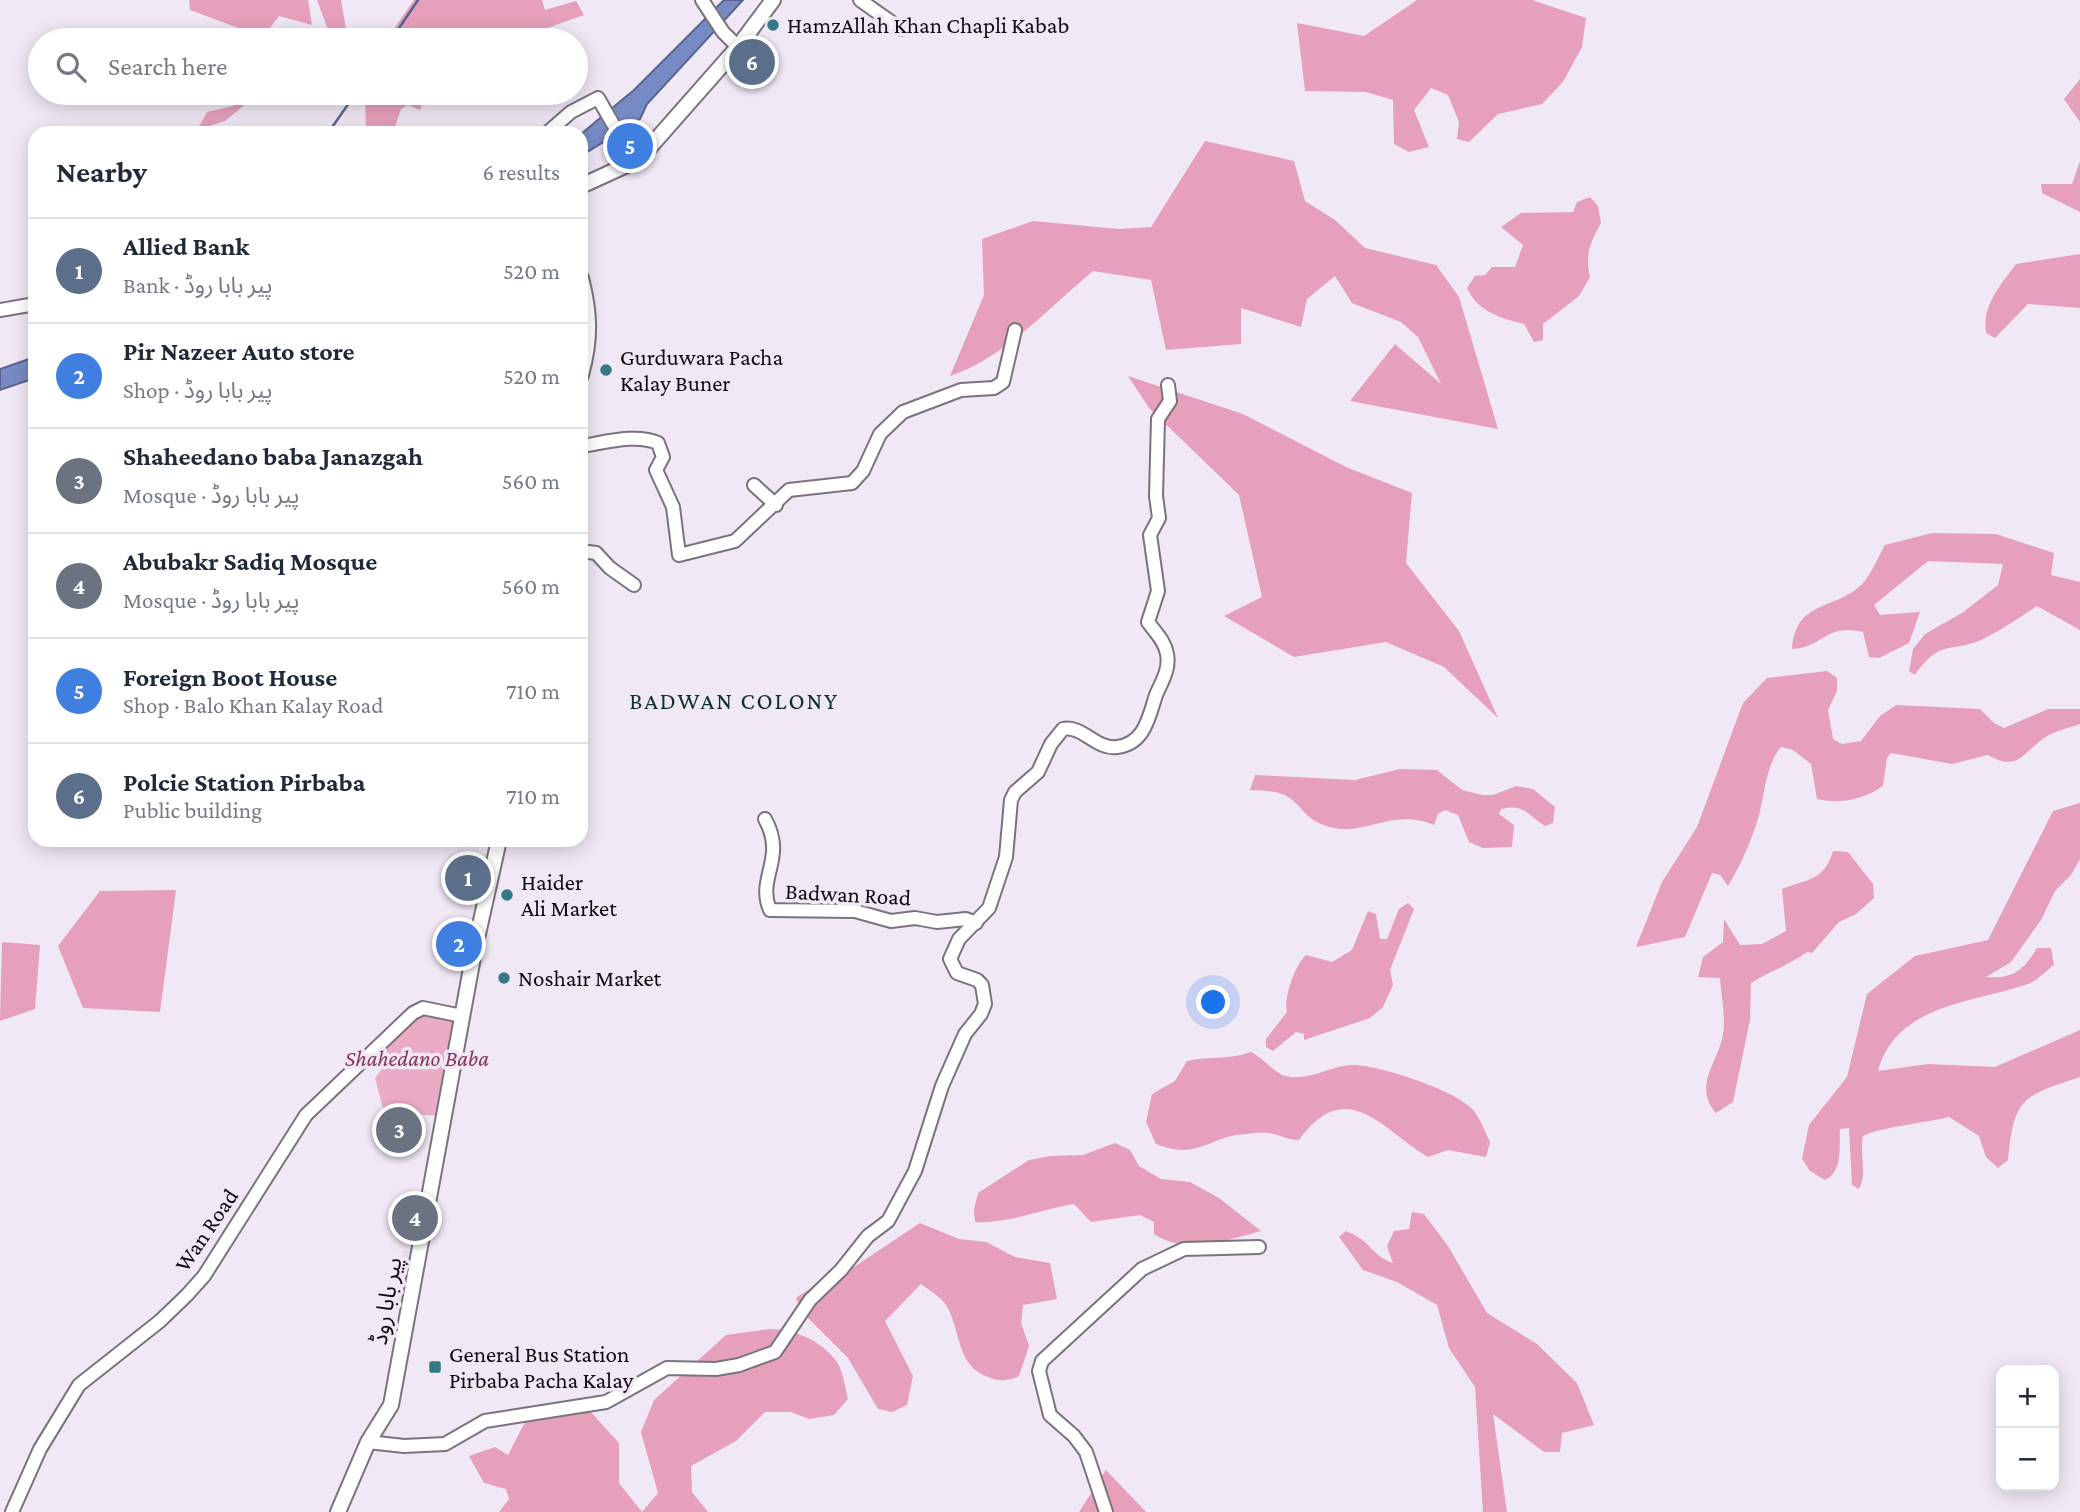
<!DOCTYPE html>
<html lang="en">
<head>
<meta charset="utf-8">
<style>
  :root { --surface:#fff; --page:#f2f2f3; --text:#1f2937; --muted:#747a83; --line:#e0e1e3; --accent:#337a85 }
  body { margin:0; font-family:"Crimson Pro","Noto Sans Arabic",serif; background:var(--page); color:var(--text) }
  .controls { position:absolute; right:21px; bottom:21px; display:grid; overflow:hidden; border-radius:14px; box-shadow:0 4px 18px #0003 }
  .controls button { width:63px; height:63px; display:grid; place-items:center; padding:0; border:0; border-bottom:2px solid var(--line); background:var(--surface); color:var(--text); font:35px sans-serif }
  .you { position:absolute; left:1214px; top:1003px; width:24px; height:24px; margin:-18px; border:5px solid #fff; border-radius:50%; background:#1a73e8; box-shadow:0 0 0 10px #1a73e833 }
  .badge { display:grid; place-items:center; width:46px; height:46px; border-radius:50%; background:var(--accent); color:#fff; font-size:23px; font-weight:700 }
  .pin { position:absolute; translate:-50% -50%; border:4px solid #fff; box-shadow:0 2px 7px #0006 }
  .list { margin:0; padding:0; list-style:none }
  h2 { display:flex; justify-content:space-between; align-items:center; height:91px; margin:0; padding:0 28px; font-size:30px }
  h2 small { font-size:23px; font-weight:400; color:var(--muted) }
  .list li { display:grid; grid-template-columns:46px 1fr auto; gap:21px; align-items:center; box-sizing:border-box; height:105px; padding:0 28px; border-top:2px solid var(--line) }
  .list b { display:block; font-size:26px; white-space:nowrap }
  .list p { margin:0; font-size:23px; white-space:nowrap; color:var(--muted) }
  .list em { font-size:23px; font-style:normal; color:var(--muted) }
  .icon { flex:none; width:38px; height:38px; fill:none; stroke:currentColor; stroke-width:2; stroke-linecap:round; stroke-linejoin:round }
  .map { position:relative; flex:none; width:2080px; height:1512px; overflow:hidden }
  .search { position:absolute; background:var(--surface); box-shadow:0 4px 18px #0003; left:28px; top:28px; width:560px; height:77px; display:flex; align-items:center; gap:18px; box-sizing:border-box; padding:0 24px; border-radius:38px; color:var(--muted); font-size:26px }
  .panel { position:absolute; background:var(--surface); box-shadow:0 4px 18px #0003; left:28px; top:126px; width:560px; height:721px; border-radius:21px }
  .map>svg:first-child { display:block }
</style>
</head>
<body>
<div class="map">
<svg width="2080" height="1512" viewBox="0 0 2080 1512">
  <rect width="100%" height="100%" fill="#f0e8f5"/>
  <polygon fill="#e7dcef" points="403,1250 413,1253 401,1308 393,1307"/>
  <polygon fill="#ebabc5" points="413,1013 462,1016 443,1116 384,1112 375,1078 382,1069 368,1059"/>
  <g fill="#e6a0bc">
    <polygon points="189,0 308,0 312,25 279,16 263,37 190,10"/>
    <polygon points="317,0 341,0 347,35 344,40 331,38"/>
    <polygon points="414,0 542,0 545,10 576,1 584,15 514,40 386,40"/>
    <polygon points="1417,0 1532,0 1586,18 1582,47 1563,82 1542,104 1498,114 1469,142 1457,139 1459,122 1448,95 1431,88 1414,110 1429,147 1409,152 1394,144 1393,100 1366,92 1305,91 1297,23 1364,36"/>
    <polygon points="2080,79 2080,122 2064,99"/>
    <polygon points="237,93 259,93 225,121 197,130 207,112 233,106"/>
    <polygon points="365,93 427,93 420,110 408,105 401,109 393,133 366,133"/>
    <path d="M1205,141L1294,161L1305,201L1335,220L1365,248L1436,265L1459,297L1498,429L1350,401L1395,344L1441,384L1418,337L1401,322L1352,303L1335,276L1307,299L1301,327L1241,308V344L1166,350L1151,280L1093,271C1048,308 1006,357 950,376L984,295L982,239L1033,221L1119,229L1151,227Z"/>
    <polygon points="2080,161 2080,212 2042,193 2041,184 2072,184"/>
    <path d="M1590,197L1598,206L1601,223C1590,243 1585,254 1590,277L1579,296L1543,324V340L1534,342L1524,324C1500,318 1478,312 1467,288L1475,276L1485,275L1492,267H1515L1523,245L1501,227L1521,213L1573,212L1577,202Z"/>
    <path d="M2080,254V308L2028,304L1995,338L1986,333C1982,305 2000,286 2016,264Z"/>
    <polygon points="1128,376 1243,414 1346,467 1412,493 1406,563 1459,631 1498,718 1444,667 1386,642 1294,657 1224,616 1262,597 1239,495 1149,408"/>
    <path d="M1932,533L1996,534L2054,553L2051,575L2080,582V630L2037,606C2020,617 2003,629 1985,638C1953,654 1941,637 1915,675L1909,671L1913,649L1925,634L1962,613L1998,585L2003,564L1928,561L1874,605L1880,615L1920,612L1909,643L1879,658L1869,657L1863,632C1826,623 1824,647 1792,649C1796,598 1837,611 1863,583C1872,573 1878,557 1885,545Z"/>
    <path d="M1827,671L1837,678V691L1828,710L1833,739L1842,744L1861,741L1880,716L1896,705L1980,709L1994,723L2004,728L2048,709H2080V724C2069,728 2054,731 2044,738C2022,754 2017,772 1988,755L1952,764L1891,753L1887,758L1883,786C1862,800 1841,804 1817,799L1811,764L1793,750L1781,747C1766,765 1765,792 1759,815C1752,840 1741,864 1728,886L1720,875L1712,873L1685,937L1636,947L1662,882L1697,827L1743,703L1767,678Z"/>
    <path d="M1400,769L1437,770L1462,790L1482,795H1493L1516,786L1533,789L1555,807L1553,823L1545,826C1527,815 1524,803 1501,809L1499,814L1514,825L1512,847L1483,848L1469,842L1458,815L1445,810L1438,814L1434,825C1392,808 1367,835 1334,828C1301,821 1303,802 1282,794C1273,790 1259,791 1250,790L1255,775L1355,780Z"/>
    <path d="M2080,803V859L2071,875L2055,891L2041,920L2011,962L1986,977C2013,979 2023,971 2037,948H2051L2054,965C2046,971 2037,981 2028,984C1973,1003 1896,1004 1878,1071L1928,1064L1995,1067L2080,1030V1077C2022,1096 2014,1098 2008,1160L1998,1168L1986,1157L1979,1136L1949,1117C1929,1122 1877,1128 1863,1136C1859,1153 1868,1173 1859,1189L1852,1185L1849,1128L1840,1129C1839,1147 1843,1172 1825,1180L1810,1171L1802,1159L1809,1125L1847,1077L1867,994L1915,956L1988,940L2053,811Z"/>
    <path d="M1833,851L1848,852L1873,884L1874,898L1856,914L1839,922L1812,953L1807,952C1790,965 1770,971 1751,983L1750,1020L1733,1102L1716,1113C1692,1085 1719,1062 1723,1034C1726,1017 1721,995 1720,978L1698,977L1703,957L1723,942L1724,919L1740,945L1762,944L1786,931L1782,889C1808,879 1824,881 1833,851Z"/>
    <polygon points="176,890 160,1012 83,1008 58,946 100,891"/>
    <path d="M1408,903L1414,909L1390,970L1393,985L1383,1007L1370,1018L1304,1040V1034L1296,1032L1273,1051L1266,1047V1039L1287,1012C1283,999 1295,965 1306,955L1332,962L1352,950L1368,911L1376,914L1380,939H1387L1399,909Z"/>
    <polygon points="2,942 40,945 35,1009 0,1021"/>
    <path d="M1251,1052C1261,1057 1277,1074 1285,1076C1311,1082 1329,1065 1353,1065C1379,1065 1455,1090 1472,1109C1480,1117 1485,1132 1490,1142L1486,1157L1448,1150L1428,1157C1382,1130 1347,1074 1299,1140C1288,1140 1283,1136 1273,1134C1265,1132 1254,1133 1246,1134C1208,1136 1199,1161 1156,1144L1146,1122L1152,1094L1175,1081L1187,1061C1209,1056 1229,1060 1251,1052Z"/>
    <path d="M1115,1143L1130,1150L1139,1166L1161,1179L1190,1182L1219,1198L1261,1231C1228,1240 1184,1255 1154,1234V1222L1140,1215L1091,1222L1074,1204C1041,1209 1008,1224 975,1222L974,1209L978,1193L1029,1160L1050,1156L1083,1155Z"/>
    <path d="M1412,1212L1424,1214L1448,1246L1487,1313L1537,1344L1577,1383L1594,1425L1562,1433L1560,1452H1544L1493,1414L1507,1512H1483L1475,1387L1449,1348L1437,1305L1397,1282L1363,1270L1339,1237L1346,1231C1372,1241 1370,1255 1393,1263L1387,1246L1394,1231L1409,1229Z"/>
    <path d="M920,1223L959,1239L986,1242L1015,1257L1050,1263L1057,1299L1023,1305L1021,1323L1029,1346L1019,1376C1008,1381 999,1382 988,1377C955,1365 962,1331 946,1305C941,1297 929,1290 921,1284L885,1321L913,1376L907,1405L892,1412L878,1409L848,1358L803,1313L796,1298L818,1283L848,1271Z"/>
    <path d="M770,1329C795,1329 822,1341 837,1362C843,1371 845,1388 848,1399L834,1415L809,1419L791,1412H765L736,1441L691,1466L692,1492L708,1512H499L509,1499L506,1489L484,1483L469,1456L495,1447L508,1455L526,1420L589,1410L619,1443V1483L642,1512L658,1493L641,1432L654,1400L726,1335Z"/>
    <polygon points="1106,1470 1146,1512 1079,1512"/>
  </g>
  <g fill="#788ac4" stroke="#58648e" stroke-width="2">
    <polygon points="724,0 743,0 647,104 640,119 581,156 581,134 634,90"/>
    <polygon points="35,357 35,378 0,390 0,369"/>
  </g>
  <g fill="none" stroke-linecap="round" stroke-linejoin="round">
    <g stroke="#58648e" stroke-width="2.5">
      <polyline points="391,40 418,0"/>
      <polyline points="328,133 356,93"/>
    </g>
    <g stroke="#7a737e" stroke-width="16">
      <g id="minor">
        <polyline points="702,0 723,32 738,47"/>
        <polyline points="860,0 901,29"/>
        <polyline points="547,133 571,112 598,98 621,138 629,164"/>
        <polyline points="0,310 35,304"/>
        <path d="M581,446C603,443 636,433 658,443L663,457L656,470L673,507L679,555L735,541L789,490L852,483L863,471L880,434L903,412L961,390L994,388L1003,382L1015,330"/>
        <polyline points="754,485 776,505"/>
        <polyline points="581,551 596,553 610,568 634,585"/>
        <path d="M765,819C787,859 756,877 770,910L855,911L891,921L915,918L937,922L966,919L976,923"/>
        <path d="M368,1442L404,1446L445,1444L485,1421L606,1402L667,1368L716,1369L739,1365L775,1352L810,1300L841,1270L868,1236L888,1221L915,1171L942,1086L965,1034L981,1014L985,1004L982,985L977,980L957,973L950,959L959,939L989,908L1006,857L1011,800L1015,792L1038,772L1051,744L1063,729C1083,725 1096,750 1117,747C1145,744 1149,716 1156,695C1162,681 1170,669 1167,654C1165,641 1155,632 1148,622L1158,591L1150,535L1159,518L1156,496L1158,419L1170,401L1168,385"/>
        <polyline points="12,1512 40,1449 79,1385 160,1321 187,1295 204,1276 306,1115 413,1013 423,1008 462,1016"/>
        <polyline points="1106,1512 1086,1452 1074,1436 1050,1415 1039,1371 1042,1361 1142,1269 1184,1249 1259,1247"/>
      </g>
    </g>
    <g stroke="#7a737e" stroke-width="18">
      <g id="major">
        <polyline points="581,186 629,164 649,148 738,47 773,0"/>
        <path d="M581,278C590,313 591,339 581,375"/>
        <polyline points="338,1512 368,1442 391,1405 474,952 499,840"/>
      </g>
    </g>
    <use href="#minor" stroke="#fff" stroke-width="12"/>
    <use href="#major" stroke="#fff" stroke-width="14"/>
  </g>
  <g fill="#337a85" stroke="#f0e8f5" stroke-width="2.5">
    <circle cx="773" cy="25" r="7"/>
    <circle cx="606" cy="370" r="7"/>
    <circle cx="507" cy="895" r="7"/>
    <circle cx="504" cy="978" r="7"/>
    <rect x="428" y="1360" width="14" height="14" rx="3.5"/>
  </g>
  <g text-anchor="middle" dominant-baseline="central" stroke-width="7" stroke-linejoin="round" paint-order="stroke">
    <g font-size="23" fill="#0e0b0f" stroke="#f0e8f5" text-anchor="start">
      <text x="787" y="25">HamzAllah Khan Chapli Kabab</text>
      <text x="620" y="357">Gurduwara Pacha<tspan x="620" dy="26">Kalay Buner</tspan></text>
      <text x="521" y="882">Haider<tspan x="521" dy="26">Ali Market</tspan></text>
      <text x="518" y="978">Noshair Market</text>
      <text x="449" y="1354">General Bus Station<tspan x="449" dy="26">Pirbaba Pacha Kalay</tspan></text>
    </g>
    <g font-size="23" fill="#0e0b0f" stroke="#f0e8f5">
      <text transform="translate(848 894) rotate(3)">Badwan Road</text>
      <text transform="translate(206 1230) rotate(-56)">Wan Road</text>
      <text transform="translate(386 1301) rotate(-80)">پیر بابا روڈ</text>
    </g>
    <g font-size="23" font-style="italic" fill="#87355c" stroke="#f0e8f5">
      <text x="417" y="1058">Shahedano Baba</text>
    </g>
    <g font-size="24" letter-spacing="2" fill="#0e3035" stroke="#f0e8f5">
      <text x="734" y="700">BADWAN COLONY</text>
    </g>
  </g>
</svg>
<div class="controls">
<button>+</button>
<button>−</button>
</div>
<div class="you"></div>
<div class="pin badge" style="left:468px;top:878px;background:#5c6f8a">1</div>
<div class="pin badge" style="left:459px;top:944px;background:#3f7fe0">2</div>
<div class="pin badge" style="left:399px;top:1130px;background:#6b7280">3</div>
<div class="pin badge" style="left:415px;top:1218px;background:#6b7280">4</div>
<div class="pin badge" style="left:630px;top:146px;background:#3f7fe0">5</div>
<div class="pin badge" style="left:752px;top:62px;background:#5c6f8a">6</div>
<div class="search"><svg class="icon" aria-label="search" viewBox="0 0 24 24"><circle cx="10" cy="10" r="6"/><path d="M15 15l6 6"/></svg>Search here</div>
<section class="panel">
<h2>Nearby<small>6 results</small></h2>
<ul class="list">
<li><span class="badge" style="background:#5c6f8a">1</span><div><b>Allied Bank</b><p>Bank · پیر بابا روڈ</p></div><em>520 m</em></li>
<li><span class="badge" style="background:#3f7fe0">2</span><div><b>Pir Nazeer Auto store</b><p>Shop · پیر بابا روڈ</p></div><em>520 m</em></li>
<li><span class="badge" style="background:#6b7280">3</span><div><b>Shaheedano baba Janazgah</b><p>Mosque · پیر بابا روڈ</p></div><em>560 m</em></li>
<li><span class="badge" style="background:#6b7280">4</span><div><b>Abubakr Sadiq Mosque</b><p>Mosque · پیر بابا روڈ</p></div><em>560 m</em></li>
<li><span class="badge" style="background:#3f7fe0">5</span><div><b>Foreign Boot House</b><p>Shop · Balo Khan Kalay Road</p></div><em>710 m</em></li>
<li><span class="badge" style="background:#5c6f8a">6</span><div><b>Polcie Station Pirbaba</b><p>Public building</p></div><em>710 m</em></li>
</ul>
</section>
</div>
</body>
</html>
